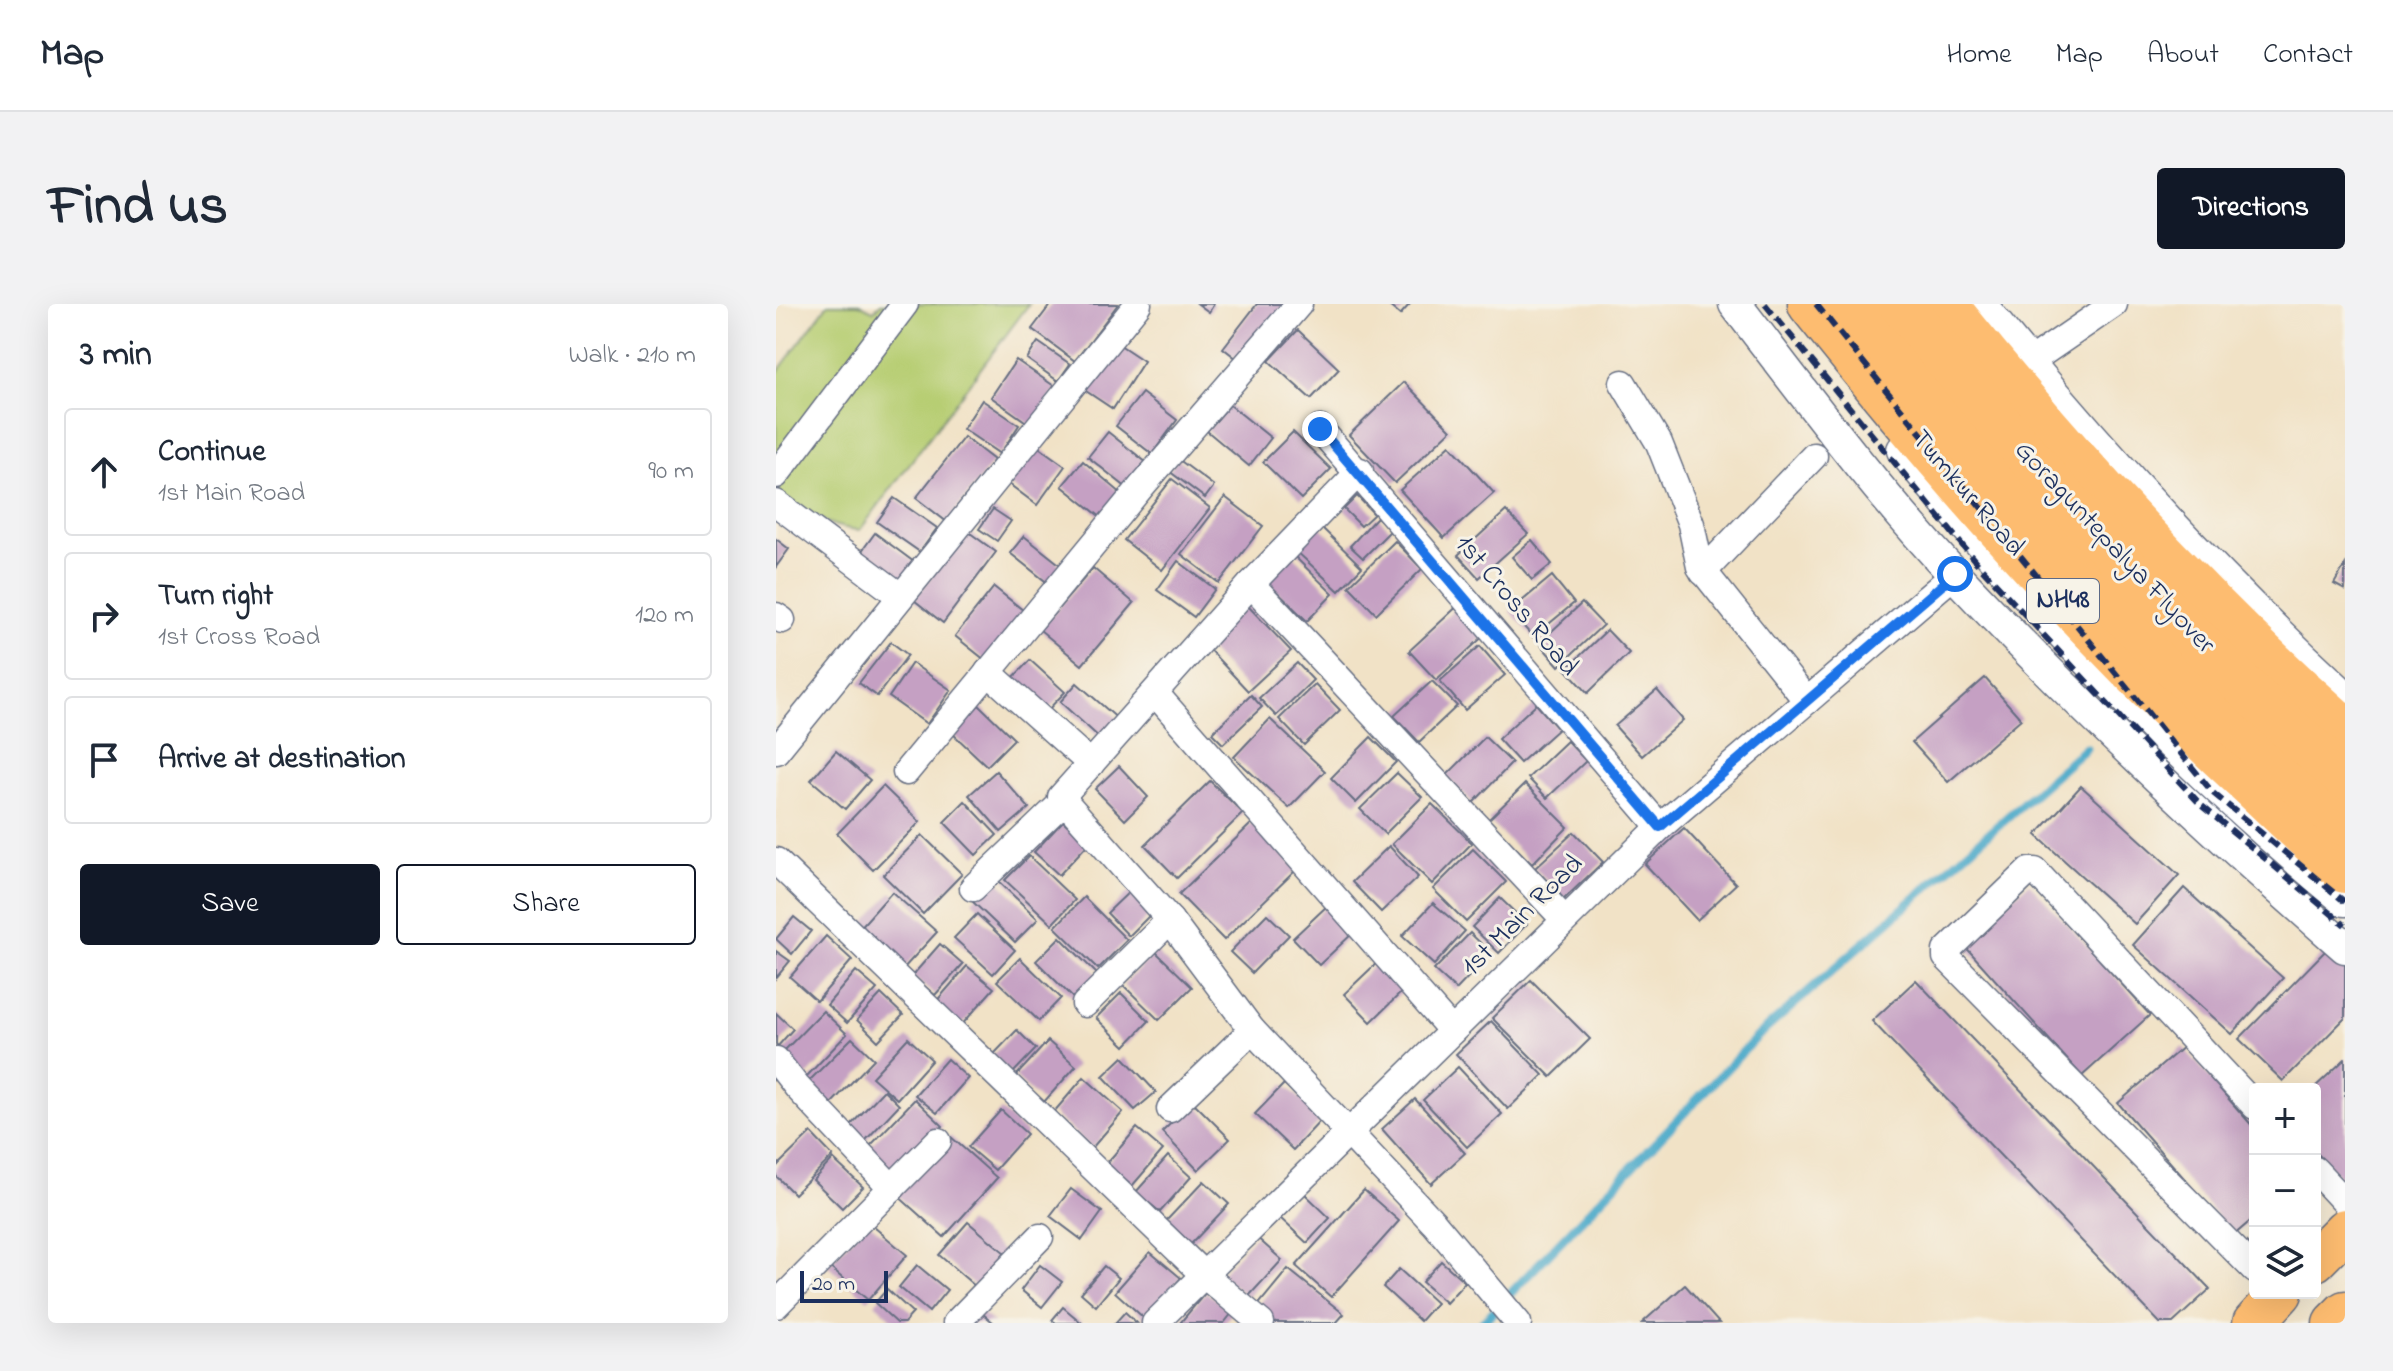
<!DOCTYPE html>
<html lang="en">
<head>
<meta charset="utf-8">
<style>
  :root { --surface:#fff; --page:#f2f2f3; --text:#1f2937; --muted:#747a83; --line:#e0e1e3; --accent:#111827 }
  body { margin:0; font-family:"Indie Flower",sans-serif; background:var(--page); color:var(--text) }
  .controls { position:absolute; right:24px; bottom:24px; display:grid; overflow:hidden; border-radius:8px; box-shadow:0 8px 32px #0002 }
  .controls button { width:72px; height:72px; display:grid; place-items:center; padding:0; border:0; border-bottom:2px solid var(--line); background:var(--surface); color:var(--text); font:40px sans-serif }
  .scale { position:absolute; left:24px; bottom:20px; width:88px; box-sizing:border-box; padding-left:8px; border:4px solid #1b2f5e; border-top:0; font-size:22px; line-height:28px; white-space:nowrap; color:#1b2f5e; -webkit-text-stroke:6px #f7f3e8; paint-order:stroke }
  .stop { position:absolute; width:24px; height:24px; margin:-18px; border:6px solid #1a73e8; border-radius:50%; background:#fff }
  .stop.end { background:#1a73e8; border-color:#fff; box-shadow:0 2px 8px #0008 }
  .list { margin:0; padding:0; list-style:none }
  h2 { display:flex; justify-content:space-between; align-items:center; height:104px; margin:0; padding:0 32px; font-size:34px }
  h2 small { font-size:26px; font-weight:400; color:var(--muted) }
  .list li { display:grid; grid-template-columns:52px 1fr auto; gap:24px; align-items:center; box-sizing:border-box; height:128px; margin:0 16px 16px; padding:0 16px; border:2px solid var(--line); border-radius:8px }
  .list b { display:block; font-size:30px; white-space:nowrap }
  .list p { margin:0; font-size:26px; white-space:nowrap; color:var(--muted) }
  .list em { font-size:26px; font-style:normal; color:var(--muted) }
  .actions { display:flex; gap:16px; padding:24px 32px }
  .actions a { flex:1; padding:18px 0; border:2px solid var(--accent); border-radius:8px; text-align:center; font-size:28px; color:var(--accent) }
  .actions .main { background:var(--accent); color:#fff }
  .icon { flex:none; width:44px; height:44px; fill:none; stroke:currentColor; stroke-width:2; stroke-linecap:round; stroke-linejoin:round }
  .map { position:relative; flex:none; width:1569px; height:1019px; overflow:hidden; border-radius:8px }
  header { display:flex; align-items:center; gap:48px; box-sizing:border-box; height:112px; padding:0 40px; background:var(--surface); border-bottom:2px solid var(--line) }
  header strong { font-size:38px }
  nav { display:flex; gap:44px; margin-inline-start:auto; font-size:28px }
  .intro { display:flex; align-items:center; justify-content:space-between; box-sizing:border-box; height:192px; padding:0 48px }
  h1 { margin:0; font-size:56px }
  .button { padding:20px 36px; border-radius:8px; background:var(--accent); color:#fff; font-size:28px; font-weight:700 }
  main { display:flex; gap:48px; padding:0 48px }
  aside { flex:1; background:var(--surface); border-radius:8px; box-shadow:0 8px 32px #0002 }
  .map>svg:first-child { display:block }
</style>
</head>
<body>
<header>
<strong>Map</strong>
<nav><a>Home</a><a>Map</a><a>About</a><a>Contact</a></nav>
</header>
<div class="intro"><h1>Find us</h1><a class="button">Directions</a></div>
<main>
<aside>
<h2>3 min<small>Walk · 210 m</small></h2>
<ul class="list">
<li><svg class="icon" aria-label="ahead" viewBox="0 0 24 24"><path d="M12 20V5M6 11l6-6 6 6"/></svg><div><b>Continue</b><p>1st Main Road</p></div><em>90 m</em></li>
<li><svg class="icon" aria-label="right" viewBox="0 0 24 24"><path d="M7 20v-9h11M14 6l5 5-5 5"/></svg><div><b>Turn right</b><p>1st Cross Road</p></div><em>120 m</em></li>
<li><svg class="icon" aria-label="arrive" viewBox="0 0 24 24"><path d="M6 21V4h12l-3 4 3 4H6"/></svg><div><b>Arrive at destination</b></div></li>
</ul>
<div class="actions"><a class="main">Save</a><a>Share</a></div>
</aside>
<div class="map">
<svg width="1569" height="1019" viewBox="0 0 1569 1019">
  <rect width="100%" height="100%" fill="#f7f3e8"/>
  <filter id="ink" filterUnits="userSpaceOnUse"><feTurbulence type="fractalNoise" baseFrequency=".0125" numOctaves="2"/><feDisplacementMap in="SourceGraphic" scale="16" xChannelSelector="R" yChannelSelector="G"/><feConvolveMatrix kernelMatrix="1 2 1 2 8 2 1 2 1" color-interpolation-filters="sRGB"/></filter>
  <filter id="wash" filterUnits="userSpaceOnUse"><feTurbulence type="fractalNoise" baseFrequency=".006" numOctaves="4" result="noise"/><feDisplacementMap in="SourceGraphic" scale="32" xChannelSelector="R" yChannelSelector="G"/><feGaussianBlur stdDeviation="1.8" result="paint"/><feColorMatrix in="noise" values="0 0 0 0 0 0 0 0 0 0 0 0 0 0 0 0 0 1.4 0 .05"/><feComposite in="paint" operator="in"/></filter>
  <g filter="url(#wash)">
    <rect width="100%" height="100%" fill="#f1e2c6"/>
    <path fill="#b7ce73" stroke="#697e68" stroke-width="2" d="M52,0H83L97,7L105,0H253L84,226C50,224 27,207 0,188V70Z"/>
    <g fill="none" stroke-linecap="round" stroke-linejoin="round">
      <polyline stroke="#4aa9c9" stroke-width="9" points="706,1019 983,731 1310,444"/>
    </g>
    <g id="blocks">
      <g fill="#c5a0c3">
        <polygon points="275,0 342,0 299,57 256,25"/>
        <polygon points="422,0 438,0 433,8"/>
        <polygon points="481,0 509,0 465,58 447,44"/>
        <polygon points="611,0 634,0 624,11"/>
        <polygon points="522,26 563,65 535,95 493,57"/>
        <polygon points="335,35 368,57 337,105 304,83"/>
        <polygon points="262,38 294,60 282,77 251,55"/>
        <polygon points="240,56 281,84 256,122 215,93"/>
        <polygon points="628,78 675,126 619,179 573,131"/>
        <polygon points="366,89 401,116 376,150 340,122"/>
        <polygon points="206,96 243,121 224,150 187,125"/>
        <polygon points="454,101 495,134 473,162 431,127"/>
        <polygon points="332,128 371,159 351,184 312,153"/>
        <polygon points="517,128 555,165 525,195 487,158"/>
        <polygon points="188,133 218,156 171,218 140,194"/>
        <polygon points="257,139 289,162 261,201 229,177"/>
        <polygon points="674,141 718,189 668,234 624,186"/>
        <polygon points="402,155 438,182 429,194 393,167"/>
        <polygon points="307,157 346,190 326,214 286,182"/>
        <polygon points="396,175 434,204 386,266 348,236"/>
        <polygon points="581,192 598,210 585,222 568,205"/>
        <polygon points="449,193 487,222 443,279 405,250"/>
        <polygon points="118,194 161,224 144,248 101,218"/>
        <polygon points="217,205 235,217 221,237 203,225"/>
        <polygon points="730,207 752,230 703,274 682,251"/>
        <polygon points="601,213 615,226 587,254 574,242"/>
        <polygon points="542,220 586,263 563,287 518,245"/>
        <polygon points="190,226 220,248 167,319 138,296"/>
        <polygon points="99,229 142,261 123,287 80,255"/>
        <polygon points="248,232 287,263 273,280 234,249"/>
        <polygon points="0,235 13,245 0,263"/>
        <polygon points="756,236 776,260 756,276 736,253"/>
        <polygon points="619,237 646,265 600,310 573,282"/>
        <polygon points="514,248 557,290 531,317 488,275"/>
        <polygon points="402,257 439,285 418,313 381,286"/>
        <polygon points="1569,261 1569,286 1558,280"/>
        <polygon points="317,264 358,299 306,361 264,326"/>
        <polygon points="776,272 798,299 757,333 734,307"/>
        <polygon points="218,283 253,311 214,360 179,332"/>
        <polygon points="686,298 713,327 660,376 633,347"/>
        <polygon points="806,299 827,321 783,362 763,339"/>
        <polygon points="471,301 515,347 472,387 429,341"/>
        <polygon points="831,326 853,349 812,389 790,365"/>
        <polygon points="115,338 132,351 101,392 83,379"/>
        <polygon points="704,342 729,371 689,406 664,377"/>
        <polygon points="254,356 289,388 267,411 233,378"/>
        <polygon points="136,359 175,386 151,420 113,393"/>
        <polygon points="521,359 537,376 500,412 483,394"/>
        <polygon points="1209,374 1245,415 1172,478 1136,438"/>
        <polygon points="656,377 681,402 643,438 618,412"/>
        <polygon points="301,379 343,416 325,435 284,398"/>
        <polygon points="539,380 564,406 528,441 503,415"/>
        <polygon points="881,386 907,416 866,452 839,422"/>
        <polygon points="475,391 486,403 447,440 436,429"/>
        <polygon points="760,400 782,425 744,459 722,435"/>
        <polygon points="203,401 238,435 211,462 176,429"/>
        <polygon points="494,415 549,467 513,504 458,453"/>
        <polygon points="595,433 620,458 580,499 555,474"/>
        <polygon points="709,433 736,459 697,499 670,472"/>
        <polygon points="791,437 810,457 771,494 752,474"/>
        <polygon points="60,447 94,476 69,505 35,476"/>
        <polygon points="343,462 372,493 349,516 319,485"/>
        <polygon points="220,467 253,504 225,528 193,491"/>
        <polygon points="621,469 646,493 609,530 584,505"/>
        <polygon points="434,477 467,509 401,574 369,541"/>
        <polygon points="749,480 792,523 756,560 712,516"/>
        <polygon points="107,482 144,518 97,566 61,530"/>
        <polygon points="1305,482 1403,571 1359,620 1260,531"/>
        <polygon points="189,497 221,531 200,551 168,518"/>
        <polygon points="656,500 696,539 656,580 616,540"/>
        <polygon points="287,517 312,540 283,571 258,548"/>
        <polygon points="476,519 521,565 448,636 403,590"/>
        <polygon points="908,524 960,580 921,616 869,560"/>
        <polygon points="798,528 827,558 788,595 759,564"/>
        <polygon points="146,531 186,570 147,610 107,571"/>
        <polygon points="613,542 642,573 605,608 576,578"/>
        <polygon points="697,545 730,578 690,618 657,585"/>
        <polygon points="253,552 299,596 276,620 229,576"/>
        <polygon points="219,574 262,615 239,638 196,597"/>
        <polygon points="1253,579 1374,711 1306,772 1186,639"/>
        <polygon points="357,584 379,606 353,632 331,609"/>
        <polygon points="1408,584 1507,674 1456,730 1357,641"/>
        <polygon points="116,588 161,628 126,666 82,626"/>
        <polygon points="308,593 351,636 322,665 279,623"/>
        <polygon points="724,594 751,620 723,649 696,623"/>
        <polygon points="657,599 689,627 658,661 626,632"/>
        <polygon points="552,601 578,628 543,661 517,634"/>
        <polygon points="201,610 239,646 217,670 178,634"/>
        <polygon points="491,610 513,631 476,669 454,648"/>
        <polygon points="18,613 35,627 16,650 0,635"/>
        <polygon points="694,629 715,649 680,686 658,666"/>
        <polygon points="50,632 76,656 41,697 14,673"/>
        <polygon points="284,633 323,672 299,696 260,657"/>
        <polygon points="164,640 187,660 159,691 136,672"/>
        <polygon points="1556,640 1569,653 1569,714 1507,777 1463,735"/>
        <polygon points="0,647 14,657 0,674"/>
        <polygon points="380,648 416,683 383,716 347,681"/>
        <polygon points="244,654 285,694 263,717 221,677"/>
        <polygon points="606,654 633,681 595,718 568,690"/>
        <polygon points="191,662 218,684 184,723 158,700"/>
        <polygon points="80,667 101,685 71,719 51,701"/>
        <polygon points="755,676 814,735 775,773 716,714"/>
        <polygon points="1140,676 1434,985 1397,1019 1384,1019 1096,717"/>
        <polygon points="345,689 373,717 349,742 320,714"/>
        <polygon points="105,690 127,711 102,737 81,716"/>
        <polygon points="47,707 71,730 30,773 5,750"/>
        <polygon points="0,709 17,725 2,742 0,740"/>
        <polygon points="715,717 767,771 732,805 680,750"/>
        <polygon points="241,726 260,745 236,770 217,751"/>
        <polygon points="76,734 98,755 52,803 29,781"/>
        <polygon points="132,734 156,756 121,795 96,773"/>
        <polygon points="272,737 300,762 267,799 239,773"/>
        <polygon points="1407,743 1479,825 1479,913 1458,931 1342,799"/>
        <polygon points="347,753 380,788 359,806 327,772"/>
        <polygon points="171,755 192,774 161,809 139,791"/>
        <polygon points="1569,755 1569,879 1539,847 1537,785"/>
        <polygon points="682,763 726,810 691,843 647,796"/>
        <polygon points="308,773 347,808 316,844 277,809"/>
        <polygon points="508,780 546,815 517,846 479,810"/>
        <polygon points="108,786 123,801 88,838 72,824"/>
        <polygon points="139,795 167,822 120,870 93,843"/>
        <polygon points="639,795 689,849 655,880 606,825"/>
        <polygon points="417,798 454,835 422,866 386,828"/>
        <polygon points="225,806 251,830 219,866 192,843"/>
        <polygon points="361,824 387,846 356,882 330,860"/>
        <polygon points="35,829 57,852 18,890 0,872 0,863"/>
        <polygon points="174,832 221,874 168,933 121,891"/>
        <polygon points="392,852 415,873 384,908 360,888"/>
        <polygon points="57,855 87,883 66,904 37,876"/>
        <polygon points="428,877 453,900 415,940 390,917"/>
        <polygon points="295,885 326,908 306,936 274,912"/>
        <polygon points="588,886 623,917 555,993 520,962"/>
        <polygon points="528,889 554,914 531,939 504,914"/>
        <polygon points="91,917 131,951 92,996 52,962"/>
        <polygon points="192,918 229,949 200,983 163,951"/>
        <polygon points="479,932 506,956 472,993 445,970"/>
        <polygon points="374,948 405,974 369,1015 339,988"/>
        <polygon points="665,957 689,978 670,999 646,978"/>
        <polygon points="141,961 171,986 153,1008 123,983"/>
        <polygon points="264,961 286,978 266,1003 245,986"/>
        <polygon points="328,962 343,974 320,1002 305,989"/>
        <polygon points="512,965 568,1010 560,1019 496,1019 479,1005"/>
        <polygon points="623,965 660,999 644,1017 607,983"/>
        <polygon points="909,981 943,1019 866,1019"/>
        <polygon points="111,985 137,1009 128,1019 121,1019 99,999"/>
        <polygon points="430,988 456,1009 448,1019 404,1019"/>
        <polygon points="287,1003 306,1019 280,1019 276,1016"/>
        <polygon points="201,1005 218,1019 189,1019"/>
        <polygon points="349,1008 361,1019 339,1019"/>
      </g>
    </g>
  </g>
  <g filter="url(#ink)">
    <use href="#blocks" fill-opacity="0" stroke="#666e82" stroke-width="2"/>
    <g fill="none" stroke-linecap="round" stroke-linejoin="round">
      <g stroke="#666e82" stroke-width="29">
        <g id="minor">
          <polyline points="1252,59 1338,0"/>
          <polyline points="847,79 883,139 915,220 924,263 1031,397"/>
          <polyline points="544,125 884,523"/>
          <polyline points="584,167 475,280 285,493 394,616 476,726 658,919 742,1019"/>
          <polyline points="0,171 129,0"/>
          <polyline points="0,199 124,292"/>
          <polyline points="927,268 1038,152"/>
          <polyline points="475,280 787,614"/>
          <polyline points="0,312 6,316"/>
          <polyline points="212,368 315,460"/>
          <polyline points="379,389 676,727"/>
          <polyline points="0,447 362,0"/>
          <polyline points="130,468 365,183 523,0"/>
          <polyline points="0,557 427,970 485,1019"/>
          <polyline points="197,584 290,495"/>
          <polyline points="309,700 394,616"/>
          <polyline points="0,756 21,783 116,884"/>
          <polyline points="1479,802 1259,567 1253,567 1170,647 1170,653 1479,966"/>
          <polyline points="394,805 476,726"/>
          <polyline points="1539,866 1569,898"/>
          <polyline points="0,1001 162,837"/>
          <polyline points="180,1019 264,933"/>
          <polyline points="379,1019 884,523 1179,270"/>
        </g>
      </g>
      <g stroke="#666e82" stroke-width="35">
        <g id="tertiary">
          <path d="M959,0C1030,92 1100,187 1180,272C1303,403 1434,525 1569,643"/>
          <path d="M1204,0C1314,137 1440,274 1569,393"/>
          <path d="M1127,146C1259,309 1407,461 1569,596"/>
        </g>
      </g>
      <g stroke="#666e82" stroke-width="45">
        <g id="primary">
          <polyline points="1539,956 1569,926"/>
          <polyline points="1478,1019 1505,989"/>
          <polyline points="1558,1019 1569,1008"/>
        </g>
      </g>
      <g stroke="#666e82" stroke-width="47">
        <g id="trunk">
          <path d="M1034,0C1168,168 1308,328 1466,473C1500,504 1533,538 1569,567"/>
          <path d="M1169,0C1291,152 1423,296 1569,425"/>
        </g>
      </g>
      <g stroke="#666e82" stroke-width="47">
        <g id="motorway">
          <path d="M1076,0C1227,185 1386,366 1569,520"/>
          <path d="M1125,0C1261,167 1403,334 1569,473"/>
        </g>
      </g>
      <use href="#minor" stroke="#fff" stroke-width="26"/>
      <use href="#tertiary" stroke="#fff" stroke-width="32"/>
      <use href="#primary" stroke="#fdbc6f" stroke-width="42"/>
      <use href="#trunk" stroke="#fdbc6f" stroke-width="44"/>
      <use href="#motorway" stroke="#fdbc6f" stroke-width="44"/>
      <g stroke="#1b2f5e" stroke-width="6" stroke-dasharray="12 6" stroke-linecap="butt">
        <polyline points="989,0 1200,258 1426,502 1569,621"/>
        <polyline points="1040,0 1437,489 1569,598"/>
      </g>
    </g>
  </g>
  <g fill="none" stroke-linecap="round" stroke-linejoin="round" filter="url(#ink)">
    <polyline stroke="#1a73e8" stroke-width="10" points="544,125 884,523 1179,270"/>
  </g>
  <g text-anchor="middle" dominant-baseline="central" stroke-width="6" stroke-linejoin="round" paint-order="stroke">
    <rect fill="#f7f3e8" stroke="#5d6a87" stroke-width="2" x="1251" y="275" width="72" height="44" rx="6"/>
    <g font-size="26" font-weight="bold" fill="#1b2f5e">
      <text x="1287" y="297">NH48</text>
    </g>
    <g font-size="28" fill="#1b2f5e" stroke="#f7f3e8">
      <text transform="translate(1191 190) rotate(49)">Tumkur Road</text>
      <text transform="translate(1338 244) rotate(47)">Goraguntepalya Flyover</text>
      <text transform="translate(740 302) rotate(50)">1st Cross Road</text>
      <text transform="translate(747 612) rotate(-45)">1st Main Road</text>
    </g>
  </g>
</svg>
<div class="controls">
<button>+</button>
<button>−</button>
<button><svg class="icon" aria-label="layers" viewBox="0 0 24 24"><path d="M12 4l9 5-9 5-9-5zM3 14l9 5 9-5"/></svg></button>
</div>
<div class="scale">20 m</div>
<div class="stop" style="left:1179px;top:270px"></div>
<div class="stop end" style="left:544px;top:125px"></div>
</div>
</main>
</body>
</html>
